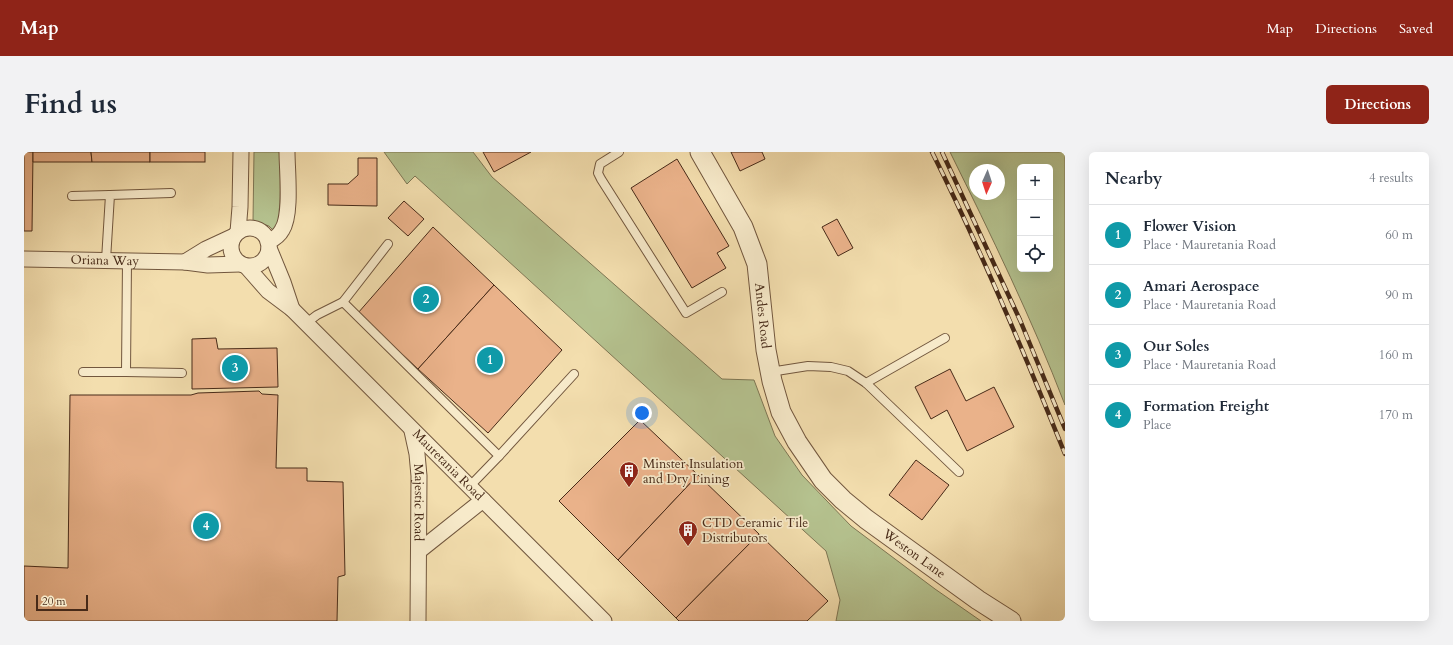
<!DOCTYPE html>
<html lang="en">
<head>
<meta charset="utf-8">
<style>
  :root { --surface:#fff; --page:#f2f2f3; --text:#1f2937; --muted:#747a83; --line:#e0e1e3; --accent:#8f2418 }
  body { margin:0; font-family:Cardo,serif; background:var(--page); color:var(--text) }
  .controls { position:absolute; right:12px; top:12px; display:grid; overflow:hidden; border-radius:6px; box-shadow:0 4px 16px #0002 }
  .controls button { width:36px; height:36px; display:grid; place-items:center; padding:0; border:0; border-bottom:1px solid var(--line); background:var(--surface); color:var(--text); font:20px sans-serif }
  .compass { position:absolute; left:945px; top:12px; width:36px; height:36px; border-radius:50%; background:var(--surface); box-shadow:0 4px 16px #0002; rotate:183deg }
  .scale { position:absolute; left:12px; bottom:10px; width:52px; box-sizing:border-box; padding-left:4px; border:2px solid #472a18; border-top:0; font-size:11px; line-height:14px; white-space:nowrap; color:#472a18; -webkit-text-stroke:3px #f7eaca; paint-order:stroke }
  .you { position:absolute; left:618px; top:261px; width:14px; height:14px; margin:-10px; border:3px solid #fff; border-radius:50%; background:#1a73e8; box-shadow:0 0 0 6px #1a73e833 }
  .badge { display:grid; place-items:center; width:26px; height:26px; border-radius:50%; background:var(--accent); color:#fff; font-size:13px; font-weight:700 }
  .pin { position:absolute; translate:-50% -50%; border:2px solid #fff; box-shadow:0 1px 4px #0006 }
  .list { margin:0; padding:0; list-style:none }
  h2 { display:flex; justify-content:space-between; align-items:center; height:52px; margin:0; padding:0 16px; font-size:17px }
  h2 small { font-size:13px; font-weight:400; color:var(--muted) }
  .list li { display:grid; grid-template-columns:26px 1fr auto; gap:12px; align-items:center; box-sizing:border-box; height:60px; padding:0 16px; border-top:1px solid var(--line) }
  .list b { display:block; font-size:15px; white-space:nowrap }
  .list p { margin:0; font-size:13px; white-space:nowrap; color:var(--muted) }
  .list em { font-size:13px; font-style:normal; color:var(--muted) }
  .icon { flex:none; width:22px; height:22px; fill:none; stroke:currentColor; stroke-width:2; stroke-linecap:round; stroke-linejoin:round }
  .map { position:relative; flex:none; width:1041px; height:469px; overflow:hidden; border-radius:6px }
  header { display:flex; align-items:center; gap:24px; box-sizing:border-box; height:56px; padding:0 20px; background:var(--accent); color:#fff }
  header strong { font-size:19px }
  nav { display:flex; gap:22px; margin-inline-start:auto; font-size:14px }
  .intro { display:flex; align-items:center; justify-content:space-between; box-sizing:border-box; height:96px; padding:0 24px }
  h1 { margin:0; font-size:28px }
  .button { padding:10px 18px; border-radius:6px; background:var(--accent); color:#fff; font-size:14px; font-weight:700 }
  main { display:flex; gap:24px; padding:0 24px }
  aside { flex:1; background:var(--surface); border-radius:6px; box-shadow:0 4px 16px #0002 }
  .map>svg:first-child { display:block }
</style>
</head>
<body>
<header>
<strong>Map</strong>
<nav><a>Map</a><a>Directions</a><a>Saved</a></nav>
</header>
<div class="intro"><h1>Find us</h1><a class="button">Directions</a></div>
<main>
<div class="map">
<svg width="1041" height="469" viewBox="0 0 1041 469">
  <rect width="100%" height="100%" fill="#f3deae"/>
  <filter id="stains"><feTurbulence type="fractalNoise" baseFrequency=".005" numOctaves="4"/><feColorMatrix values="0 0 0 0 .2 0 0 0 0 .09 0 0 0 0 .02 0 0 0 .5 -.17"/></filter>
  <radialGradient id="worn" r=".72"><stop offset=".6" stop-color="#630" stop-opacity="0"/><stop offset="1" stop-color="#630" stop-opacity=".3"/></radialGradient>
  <g fill="#b5c28f" stroke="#7e7654" fill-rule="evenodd">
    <polygon points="230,0 258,0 259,55 256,72 250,79 245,74 229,69"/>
    <polygon points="360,0 449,0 468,25 698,227 730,228 751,284 778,323 827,374 911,437 957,469 812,469 816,448 802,399 391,24 383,32"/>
    <path d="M926,0H1041V253C1008,167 967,83 926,0ZM996,15H1026V117H996ZM951,18H975V42H951Z"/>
  </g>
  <g fill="#eab28a" stroke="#472a18">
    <polygon points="0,0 9,0 8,79 0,79"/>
    <polygon points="9,0 67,0 68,10 9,10"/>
    <polygon points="67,0 126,0 126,10 68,10"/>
    <rect x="126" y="0" width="55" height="10"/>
    <polygon points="459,0 507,0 470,20"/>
    <polygon points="707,0 738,0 741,7 716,19"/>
    <polygon points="334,6 353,6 353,54 304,53 304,32 324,32 334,23"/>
    <polygon points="653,7 705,94 693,101 702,116 668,136 607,36"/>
    <polygon points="380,49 400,67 384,84 364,66"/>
    <polygon points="813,67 829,96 814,104 798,75"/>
    <polygon points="409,75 470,133 394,217 334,161"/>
    <polygon points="470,133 538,198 464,281 394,217"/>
    <polygon points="192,186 194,197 253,196 254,235 168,237 168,187"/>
    <polygon points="926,217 942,249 970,235 990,275 943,299 923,258 907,267 891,235"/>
    <polygon points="235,239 238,242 254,243 252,316 283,316 283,329 319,330 321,423 314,425 313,469 0,469 0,414 44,416 46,243 167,243 174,241"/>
    <polygon points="616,268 674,323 594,408 535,349"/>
    <polygon points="892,308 925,333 898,368 865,343"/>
    <polygon points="674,323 735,382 652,466 594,408"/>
    <polygon points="735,382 804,449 783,469 655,469 652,466"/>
  </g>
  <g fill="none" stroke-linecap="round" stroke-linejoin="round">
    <g stroke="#72573e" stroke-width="10">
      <g id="service">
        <polyline points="595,0 576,12 574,21 577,27 662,161 698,140"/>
        <polyline points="48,44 86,43"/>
        <polyline points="82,108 86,43 147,41"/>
        <polyline points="103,109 102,220 158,221"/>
        <polyline points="319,150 364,92"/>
        <polyline points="281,172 293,163 319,150 475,304 445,335"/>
        <polyline points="59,220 102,220"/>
        <polyline points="746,220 784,214 807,215 824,219 842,231 935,320"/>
        <polyline points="842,231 921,186"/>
        <polyline points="475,304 550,222"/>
      </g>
    </g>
    <g stroke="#72573e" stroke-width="17">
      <g id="minor">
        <circle cx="226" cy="95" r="19"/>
        <polyline points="214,80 216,55 217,0"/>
        <path d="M244,90C250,87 255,84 258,78C268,63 263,18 263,0"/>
        <polyline points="245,96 259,130 268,157"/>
        <path id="s1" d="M0,107L161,110L184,113L216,112"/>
        <polyline points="161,110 182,97 210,84"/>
        <path id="s2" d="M222,114L244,139L268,157L580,469"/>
        <path id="s3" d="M388,279L393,302L395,324L394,469"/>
        <polyline points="395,399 459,348"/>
      </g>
    </g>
    <g stroke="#72573e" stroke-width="21">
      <g id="tertiary">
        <path id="s4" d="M676,0L719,75L733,112L742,198L748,229L757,260L773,290L799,328L819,348L842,367L954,448L987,469"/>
      </g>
    </g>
    <use href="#service" stroke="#f7eaca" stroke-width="8"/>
    <use href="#minor" stroke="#f7eaca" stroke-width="15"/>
    <use href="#tertiary" stroke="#f7eaca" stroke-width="19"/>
    <g stroke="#472a18" stroke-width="4.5">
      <g id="rail">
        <path d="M908,0C957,98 1000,200 1041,302"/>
        <polyline points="918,0 996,168 1041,277"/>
      </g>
    </g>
    <use href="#rail" stroke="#f7eaca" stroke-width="3" stroke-dasharray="9" stroke-linecap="butt"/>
  </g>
  <defs>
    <g id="building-pin" transform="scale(1)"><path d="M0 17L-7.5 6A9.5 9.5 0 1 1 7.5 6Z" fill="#8f2418" stroke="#f7eaca"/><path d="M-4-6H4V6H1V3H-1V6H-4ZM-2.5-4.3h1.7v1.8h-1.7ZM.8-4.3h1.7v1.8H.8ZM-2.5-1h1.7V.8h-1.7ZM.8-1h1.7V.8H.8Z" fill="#fff"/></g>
  </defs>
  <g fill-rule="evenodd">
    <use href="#building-pin" x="605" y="319"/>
    <use href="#building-pin" x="664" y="378"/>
  </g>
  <g text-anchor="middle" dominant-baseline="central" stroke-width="3.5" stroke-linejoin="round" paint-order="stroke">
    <g font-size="13" fill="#472a18" stroke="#f7eaca">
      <text stroke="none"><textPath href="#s1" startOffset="81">Oriana Way</textPath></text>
      <text stroke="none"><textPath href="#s4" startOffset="178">Andes Road</textPath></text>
      <text stroke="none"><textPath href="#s2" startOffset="284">Mauretania Road</textPath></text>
      <text stroke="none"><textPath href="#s3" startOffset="72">Majestic Road</textPath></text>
      <text stroke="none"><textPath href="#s4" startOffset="474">Weston Lane</textPath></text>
    </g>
    <g font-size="13" fill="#472a18" stroke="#f7eaca" text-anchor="start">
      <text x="619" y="312">Minster Insulation<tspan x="619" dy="15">and Dry Lining</tspan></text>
      <text x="678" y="371">CTD Ceramic Tile<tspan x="678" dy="15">Distributors</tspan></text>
    </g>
  </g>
  <rect width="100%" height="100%" filter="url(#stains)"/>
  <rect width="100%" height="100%" fill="url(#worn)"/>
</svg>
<div class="controls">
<button>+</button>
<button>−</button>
<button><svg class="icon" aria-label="locate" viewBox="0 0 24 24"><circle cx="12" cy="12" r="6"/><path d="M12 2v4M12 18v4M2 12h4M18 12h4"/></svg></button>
</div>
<svg class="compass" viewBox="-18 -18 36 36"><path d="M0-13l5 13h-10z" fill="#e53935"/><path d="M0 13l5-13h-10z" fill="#747a83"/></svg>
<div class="scale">20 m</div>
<div class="you"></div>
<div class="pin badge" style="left:466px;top:208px;background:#0f9aa8">1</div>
<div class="pin badge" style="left:402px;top:147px;background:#0f9aa8">2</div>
<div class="pin badge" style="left:211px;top:216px;background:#0f9aa8">3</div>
<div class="pin badge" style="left:182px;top:374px;background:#0f9aa8">4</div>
</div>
<aside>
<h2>Nearby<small>4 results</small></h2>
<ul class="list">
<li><span class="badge" style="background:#0f9aa8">1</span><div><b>Flower Vision</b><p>Place · Mauretania Road</p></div><em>60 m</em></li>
<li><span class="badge" style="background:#0f9aa8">2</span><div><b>Amari Aerospace</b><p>Place · Mauretania Road</p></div><em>90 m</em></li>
<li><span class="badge" style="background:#0f9aa8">3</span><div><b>Our Soles</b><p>Place · Mauretania Road</p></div><em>160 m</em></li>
<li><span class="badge" style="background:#0f9aa8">4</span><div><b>Formation Freight</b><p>Place</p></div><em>170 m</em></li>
</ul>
</aside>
</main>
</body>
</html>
